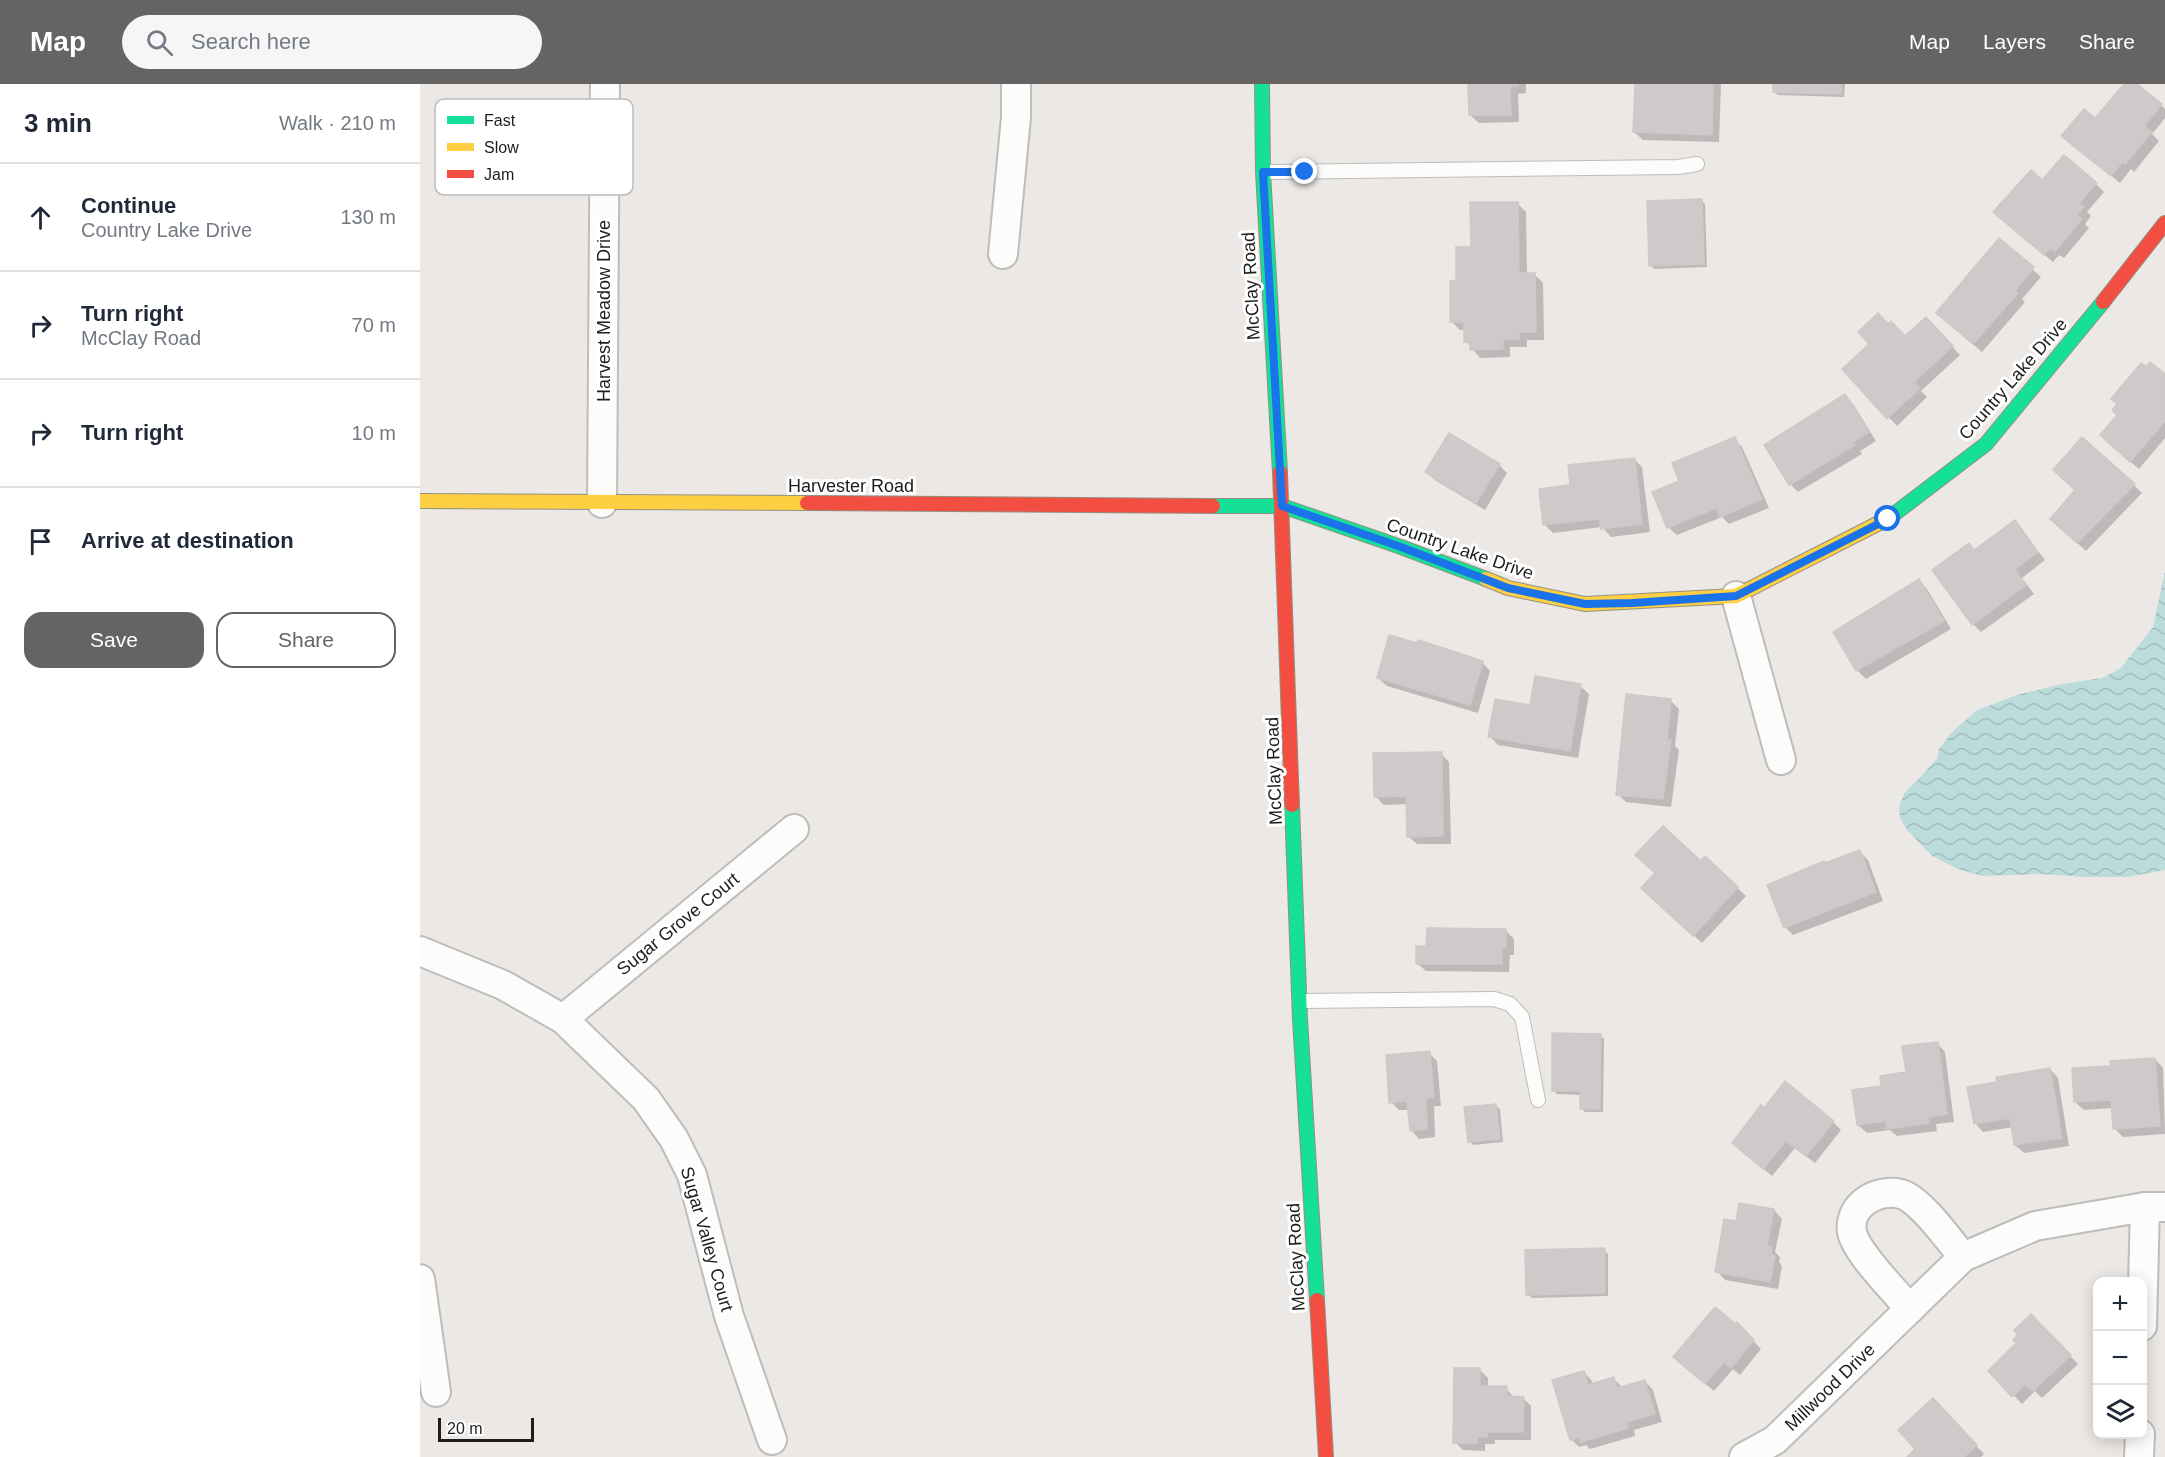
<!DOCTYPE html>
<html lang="en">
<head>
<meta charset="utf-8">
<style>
  :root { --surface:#fff; --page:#f6f6f7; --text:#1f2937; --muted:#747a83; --line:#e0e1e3; --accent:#656463 }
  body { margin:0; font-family:Helvetica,sans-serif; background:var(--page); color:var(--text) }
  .controls { position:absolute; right:18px; bottom:18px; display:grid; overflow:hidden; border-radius:12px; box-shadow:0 3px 15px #0003 }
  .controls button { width:54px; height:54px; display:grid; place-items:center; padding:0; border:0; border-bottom:2px solid var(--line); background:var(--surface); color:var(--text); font:30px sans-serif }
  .scale { position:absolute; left:18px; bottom:15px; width:96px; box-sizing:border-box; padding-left:6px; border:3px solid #1d1d1d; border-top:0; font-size:16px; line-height:21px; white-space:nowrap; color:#1d1d1d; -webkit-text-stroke:4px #fff; paint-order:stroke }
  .stop { position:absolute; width:18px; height:18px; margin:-14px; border:4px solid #1a73e8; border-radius:50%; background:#fff }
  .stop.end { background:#1a73e8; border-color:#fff; box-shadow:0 2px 6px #0008 }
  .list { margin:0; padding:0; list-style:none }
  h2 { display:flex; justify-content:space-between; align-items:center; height:78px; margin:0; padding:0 24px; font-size:26px }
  h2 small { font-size:20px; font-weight:400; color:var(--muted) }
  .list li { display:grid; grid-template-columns:39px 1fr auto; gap:18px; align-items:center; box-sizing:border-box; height:108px; padding:0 24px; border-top:2px solid var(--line) }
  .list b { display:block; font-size:22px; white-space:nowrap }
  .list p { margin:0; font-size:20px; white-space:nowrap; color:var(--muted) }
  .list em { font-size:20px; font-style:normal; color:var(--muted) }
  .actions { display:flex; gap:12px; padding:18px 24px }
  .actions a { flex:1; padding:14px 0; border:2px solid var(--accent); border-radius:18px; text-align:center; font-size:21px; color:var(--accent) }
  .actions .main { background:var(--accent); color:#fff }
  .icon { flex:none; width:33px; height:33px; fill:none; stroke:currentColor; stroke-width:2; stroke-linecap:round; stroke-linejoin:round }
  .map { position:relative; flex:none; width:1745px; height:1373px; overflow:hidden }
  header { display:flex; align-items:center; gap:36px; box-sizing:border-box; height:84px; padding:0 30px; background:var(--accent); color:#fff }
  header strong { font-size:28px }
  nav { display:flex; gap:33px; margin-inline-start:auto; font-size:21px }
  .search { width:420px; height:54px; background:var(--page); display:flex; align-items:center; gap:15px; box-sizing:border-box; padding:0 21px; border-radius:33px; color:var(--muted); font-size:22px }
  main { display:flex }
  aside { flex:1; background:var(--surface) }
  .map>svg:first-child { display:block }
</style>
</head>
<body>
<header>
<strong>Map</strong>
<div class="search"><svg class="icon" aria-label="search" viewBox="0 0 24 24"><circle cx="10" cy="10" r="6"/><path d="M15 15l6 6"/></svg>Search here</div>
<nav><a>Map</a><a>Layers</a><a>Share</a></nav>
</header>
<main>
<aside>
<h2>3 min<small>Walk · 210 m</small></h2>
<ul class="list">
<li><svg class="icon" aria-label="ahead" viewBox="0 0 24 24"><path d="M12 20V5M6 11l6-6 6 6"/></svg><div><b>Continue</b><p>Country Lake Drive</p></div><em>130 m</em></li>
<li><svg class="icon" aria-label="right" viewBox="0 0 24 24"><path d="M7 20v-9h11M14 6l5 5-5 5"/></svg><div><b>Turn right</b><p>McClay Road</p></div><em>70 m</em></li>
<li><svg class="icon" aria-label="right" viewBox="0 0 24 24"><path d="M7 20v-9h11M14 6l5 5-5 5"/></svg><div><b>Turn right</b></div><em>10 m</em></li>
<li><svg class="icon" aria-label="arrive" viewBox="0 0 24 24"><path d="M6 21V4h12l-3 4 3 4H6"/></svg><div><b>Arrive at destination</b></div></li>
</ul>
<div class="actions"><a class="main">Save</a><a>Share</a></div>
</aside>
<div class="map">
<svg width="1745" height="1373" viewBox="0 0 1745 1373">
  <defs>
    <pattern id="water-waves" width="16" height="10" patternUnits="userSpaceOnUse" patternTransform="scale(1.5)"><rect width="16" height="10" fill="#bcdcdb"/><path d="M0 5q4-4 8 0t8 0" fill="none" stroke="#a1bcbc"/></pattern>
  </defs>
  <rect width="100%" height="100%" fill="#ebe8e6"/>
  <polygon fill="url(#water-waves)" points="1745,487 1745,786 1708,793 1665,793 1622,790 1562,792 1538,785 1512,772 1487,746 1480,734 1479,723 1484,710 1517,675 1519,665 1532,648 1557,626 1597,611 1642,600 1682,594 1701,584 1733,543"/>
  <g fill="#0003">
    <polygon points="1050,0 1106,0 1106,9 1098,10 1099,38 1059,39 1050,31"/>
    <polygon points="1216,0 1301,0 1299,58 1223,56 1214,48"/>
    <polygon points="1354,0 1425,0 1424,13 1358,11 1354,8"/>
    <polygon points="1706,0 1715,0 1741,21 1745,25 1745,34 1732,50 1739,57 1714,88 1711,85 1700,99 1643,52 1675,36"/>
    <polygon points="1622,98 1676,100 1684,108 1667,128 1671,132 1665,140 1669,144 1644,174 1639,171 1633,178 1583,136"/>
    <polygon points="1281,116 1285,120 1287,183 1234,185 1230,181"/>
    <polygon points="1098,120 1106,128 1107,191 1115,191 1123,199 1124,256 1107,256 1107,263 1090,263 1090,273 1060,274 1046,257 1046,246 1040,246 1032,238 1038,198 1053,165"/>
    <polygon points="1579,156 1621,193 1602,215 1605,218 1562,268 1526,237"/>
    <polygon points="1468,242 1485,254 1514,243 1540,271 1501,307 1507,313 1477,342 1424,285"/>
    <polygon points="1745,292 1745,354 1719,385 1690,360"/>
    <polygon points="1425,312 1433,320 1456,357 1440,367 1442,370 1378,408 1370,400"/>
    <polygon points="1314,355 1322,363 1349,424 1309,440 1302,433 1257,451 1248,443 1261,398"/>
    <polygon points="1214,375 1222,383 1230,448 1191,453 1182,443 1133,449 1125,441 1152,402"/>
    <polygon points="1079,381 1087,389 1065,426 1015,396 1006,388"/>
    <polygon points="1714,401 1722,409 1666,467 1640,443 1657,407"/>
    <polygon points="1595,438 1625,476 1602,494 1614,510 1561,548 1553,540 1549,461 1555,467"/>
    <polygon points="1499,497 1507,505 1531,545 1446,595 1437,586 1415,548"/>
    <polygon points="1062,578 1070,587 1058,629 967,602 958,594"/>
    <polygon points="1160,602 1169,610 1158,674 1078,661 1070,652 1111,622"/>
    <polygon points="1251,617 1259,625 1255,662 1259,666 1251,723 1206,718 1198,710"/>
    <polygon points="1021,670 1029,678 1031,760 997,760 988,752 988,720 964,721 955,712"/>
    <polygon points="1440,768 1448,776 1463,817 1373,851 1365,843 1406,781"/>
    <polygon points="1285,774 1326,812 1282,859 1231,812 1281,779"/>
    <polygon points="1086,847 1094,855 1094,871 1090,871 1089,888 1006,887 997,879"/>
    <polygon points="1180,951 1184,955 1183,1028 1165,1028 1161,1024 1161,1011 1137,1010 1134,1007"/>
    <polygon points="1517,959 1525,968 1534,1038 1516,1040 1517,1047 1477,1052 1470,1046 1447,1049 1438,1041 1463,1004 1488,989"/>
    <polygon points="1009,969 1017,977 1021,1022 1014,1022 1015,1053 999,1055 991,1046 989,1026 979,1026 971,1018"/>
    <polygon points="1735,975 1743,984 1745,1050 1703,1053 1694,1044 1693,1024 1664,1026 1655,1018 1692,984"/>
    <polygon points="1630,985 1638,994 1649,1062 1604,1069 1595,1061 1593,1043 1563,1048 1555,1039 1578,999"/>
    <polygon points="1076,1022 1080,1025 1083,1058 1053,1061 1050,1057"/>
    <polygon points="1344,1026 1413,1038 1421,1046 1395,1079 1375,1064 1352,1092 1323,1067"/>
    <polygon points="1354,1126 1362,1135 1355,1168 1360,1173 1359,1178 1362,1182 1358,1205 1305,1196 1297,1187 1317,1139"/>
    <polygon points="1184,1166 1188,1170 1188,1212 1112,1214 1108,1210"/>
    <polygon points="1611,1232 1658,1280 1622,1314 1615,1307 1602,1320 1570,1287 1599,1259"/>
    <polygon points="1317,1240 1341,1265 1320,1291 1313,1285 1294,1307 1263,1281"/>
    <polygon points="1060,1286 1068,1294 1068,1304 1086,1304 1094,1314 1103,1314 1111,1322 1111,1356 1075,1356 1075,1360 1065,1360 1065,1367 1043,1366 1035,1358"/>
    <polygon points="1164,1288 1172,1297 1173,1301 1194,1295 1203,1304 1225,1297 1233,1306 1242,1338 1214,1346 1215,1352 1170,1365 1166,1361 1159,1363 1151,1355"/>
    <polygon points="1513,1316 1564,1370 1561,1373 1489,1373 1497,1365"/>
  </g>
  <g fill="#cecac9" stroke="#cec9c8" stroke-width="1.5">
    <polygon points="1048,0 1098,0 1098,2 1090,2 1091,31 1049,31"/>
    <polygon points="1215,0 1293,0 1292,51 1213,48"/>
    <polygon points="1353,0 1421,0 1421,10 1353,8"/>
    <polygon points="1704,0 1717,0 1742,20 1724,42 1732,48 1705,80 1702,78 1691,92 1641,52 1664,25 1675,34"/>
    <polygon points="1644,71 1677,99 1659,119 1664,123 1657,131 1662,135 1635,167 1630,164 1624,171 1573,128 1611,86 1622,96"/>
    <polygon points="1282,115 1284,180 1229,182 1227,117"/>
    <polygon points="1050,118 1098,118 1099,189 1115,189 1116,248 1099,248 1099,255 1083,255 1083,265 1050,266 1050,258 1044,258 1044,238 1030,238 1030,197 1036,196 1036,163 1051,163"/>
    <polygon points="1579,154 1614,183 1595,206 1598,209 1553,260 1516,229"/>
    <polygon points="1458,229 1468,240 1471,237 1485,252 1506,233 1533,262 1494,298 1500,304 1467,335 1422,285 1449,260 1438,248"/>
    <polygon points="1730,278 1745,290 1745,337 1710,378 1680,351 1697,331 1692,326 1697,320 1691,315 1721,279 1726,283"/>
    <polygon points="1425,310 1449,348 1433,358 1435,361 1369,401 1344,361"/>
    <polygon points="1029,349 1080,380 1056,419 1005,388"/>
    <polygon points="1315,353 1342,415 1300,433 1296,424 1247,444 1232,408 1259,397 1252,379"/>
    <polygon points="1662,353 1715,400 1657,459 1630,435 1655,406 1633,386"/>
    <polygon points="1215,374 1222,440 1181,445 1179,435 1123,441 1119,405 1150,401 1148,381"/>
    <polygon points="1595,436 1618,468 1595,485 1606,501 1552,541 1512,486 1549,459 1554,466"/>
    <polygon points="1499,495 1524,537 1436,587 1413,548"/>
    <polygon points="969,551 997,559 998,556 1063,577 1050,621 957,594"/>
    <polygon points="1115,592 1161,600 1150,667 1068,653 1075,615 1110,621"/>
    <polygon points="1206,610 1251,615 1247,656 1251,656 1243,715 1196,711"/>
    <polygon points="1022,668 1023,752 987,753 986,712 954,713 953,669"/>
    <polygon points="1243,742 1281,777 1285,772 1318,803 1273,852 1221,804 1235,789 1215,771"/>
    <polygon points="1440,766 1456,808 1364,844 1347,801 1404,777 1405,779"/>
    <polygon points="1007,844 1086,845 1086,863 1082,863 1082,880 996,880 996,862 1006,862"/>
    <polygon points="1132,949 1181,950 1180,1025 1160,1025 1160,1007 1132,1007"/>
    <polygon points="1518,958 1527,1030 1508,1033 1509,1039 1467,1045 1466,1037 1437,1041 1432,1006 1461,1002 1460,992 1486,988 1482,962"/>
    <polygon points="1010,967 1014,1014 1006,1014 1007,1045 990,1047 987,1017 969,1019 966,971"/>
    <polygon points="1735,974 1740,1042 1693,1045 1691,1016 1654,1018 1652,984 1691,982 1690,977"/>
    <polygon points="1630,984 1642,1054 1594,1061 1590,1034 1554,1040 1547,1003 1577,998 1576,993"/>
    <polygon points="1365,997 1414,1037 1386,1072 1366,1057 1343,1085 1312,1059 1341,1021 1344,1024"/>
    <polygon points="1076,1020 1080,1055 1048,1058 1044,1023"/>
    <polygon points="1319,1119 1354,1125 1347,1162 1352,1163 1351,1171 1355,1172 1350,1198 1295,1188 1304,1135 1316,1137"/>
    <polygon points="1185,1164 1185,1209 1106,1211 1105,1166"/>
    <polygon points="1295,1223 1316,1240 1317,1238 1334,1256 1311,1284 1304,1278 1285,1300 1253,1273"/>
    <polygon points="1611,1230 1651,1271 1613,1307 1605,1300 1592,1313 1568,1287 1596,1259 1593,1256 1598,1251 1594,1246"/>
    <polygon points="1034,1284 1060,1284 1060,1302 1087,1302 1087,1312 1104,1313 1103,1348 1067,1348 1068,1353 1057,1353 1057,1359 1033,1359"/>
    <polygon points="1164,1287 1168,1301 1194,1293 1197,1304 1225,1296 1235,1330 1207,1338 1208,1344 1161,1358 1159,1353 1150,1356 1132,1296"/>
    <polygon points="1513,1314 1557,1361 1544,1373 1487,1373 1495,1365 1478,1346"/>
  </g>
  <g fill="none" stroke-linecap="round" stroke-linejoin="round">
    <g stroke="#bebdbc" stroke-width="16">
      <g id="lane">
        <polyline points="843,88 1258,83 1277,80"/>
        <polyline points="880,917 1074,915 1090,920 1102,933 1118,1016"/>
      </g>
    </g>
    <g stroke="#bebdbc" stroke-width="32">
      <g id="street">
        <polyline points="583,170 596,33 596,0"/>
        <polyline points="182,419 185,0"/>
        <polyline points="1316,512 1361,676"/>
        <polyline points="0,867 83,901 143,935 226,1015 254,1055 272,1091 309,1232 352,1356"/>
        <polyline points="143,935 374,745"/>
        <polyline points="0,1195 16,1308"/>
        <path d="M1490,1225C1476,1208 1436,1169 1432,1148C1430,1137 1435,1126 1443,1119C1453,1110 1473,1105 1486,1112C1505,1122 1529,1156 1543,1173"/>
        <polyline points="1722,1242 1725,1123"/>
        <polyline points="1324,1373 1355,1356 1543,1173 1615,1142 1725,1123 1745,1123"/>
        <polyline points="1719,1373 1720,1350"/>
      </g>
    </g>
    <g stroke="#949080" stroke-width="16">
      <g id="fast">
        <polyline points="842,0 843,88 860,388"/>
        <polyline points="793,422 862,422 981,463 1066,495"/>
        <polyline points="1469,434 1566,360 1683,218"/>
        <polyline points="872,721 880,935 897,1216"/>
      </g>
    </g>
    <g stroke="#949080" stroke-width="16">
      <g id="slow">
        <polyline points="0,417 387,419"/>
        <polyline points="1066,495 1088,504 1165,520 1316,512 1469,434"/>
      </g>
    </g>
    <g stroke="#949080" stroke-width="16">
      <g id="jam">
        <polyline points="1683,218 1745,139"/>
        <polyline points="860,388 872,721"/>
        <polyline points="387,419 793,422"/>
        <polyline points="897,1216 906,1373"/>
      </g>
    </g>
    <use href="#lane" stroke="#fcfcfb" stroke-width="14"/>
    <use href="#street" stroke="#fcfcfb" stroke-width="28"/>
    <use href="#fast" stroke="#16e098" stroke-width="14"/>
    <use href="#slow" stroke="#ffcf43" stroke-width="14"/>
    <use href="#jam" stroke="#f24e42" stroke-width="14"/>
  </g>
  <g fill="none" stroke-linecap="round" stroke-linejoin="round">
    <polyline stroke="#1a73e8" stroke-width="8" points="885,88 843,88 862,422 981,463 1088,504 1165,520 1212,519 1316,512 1468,435"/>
  </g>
  <g text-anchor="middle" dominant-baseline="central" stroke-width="6" stroke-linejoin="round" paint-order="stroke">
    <g font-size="18" fill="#1d1d1d" stroke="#fff">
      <text transform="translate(831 202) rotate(-93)">McClay Road</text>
      <text transform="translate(184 227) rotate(-90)">Harvest Meadow Drive</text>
      <text transform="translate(1593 295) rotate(-49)">Country Lake Drive</text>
      <text x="431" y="402">Harvester Road</text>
      <text transform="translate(1040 465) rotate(19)">Country Lake Drive</text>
      <text transform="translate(854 687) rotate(-92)">McClay Road</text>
      <text transform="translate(258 840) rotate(-39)">Sugar Grove Court</text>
      <text transform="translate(287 1155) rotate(74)">Sugar Valley Court</text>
      <text transform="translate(876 1173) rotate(-93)">McClay Road</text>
      <text transform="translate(1410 1303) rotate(-44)">Millwood Drive</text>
    </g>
  </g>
  <rect x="15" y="15" width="198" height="96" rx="9" fill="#fff" stroke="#bbb" stroke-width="1.5"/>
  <rect x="27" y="32" width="27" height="8" fill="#16e098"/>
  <rect x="27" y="59" width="27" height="8" fill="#ffcf43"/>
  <rect x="27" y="86" width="27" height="8" fill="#f24e42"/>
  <g font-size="16" fill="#1d1d1d">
    <text x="64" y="42">Fast</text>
    <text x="64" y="69">Slow</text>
    <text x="64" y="96">Jam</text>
  </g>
</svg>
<div class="controls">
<button>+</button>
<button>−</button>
<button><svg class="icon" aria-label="layers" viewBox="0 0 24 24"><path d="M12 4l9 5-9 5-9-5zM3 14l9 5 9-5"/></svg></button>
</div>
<div class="scale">20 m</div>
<div class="stop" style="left:1468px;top:435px"></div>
<div class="stop end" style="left:885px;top:88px"></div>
</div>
</main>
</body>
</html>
